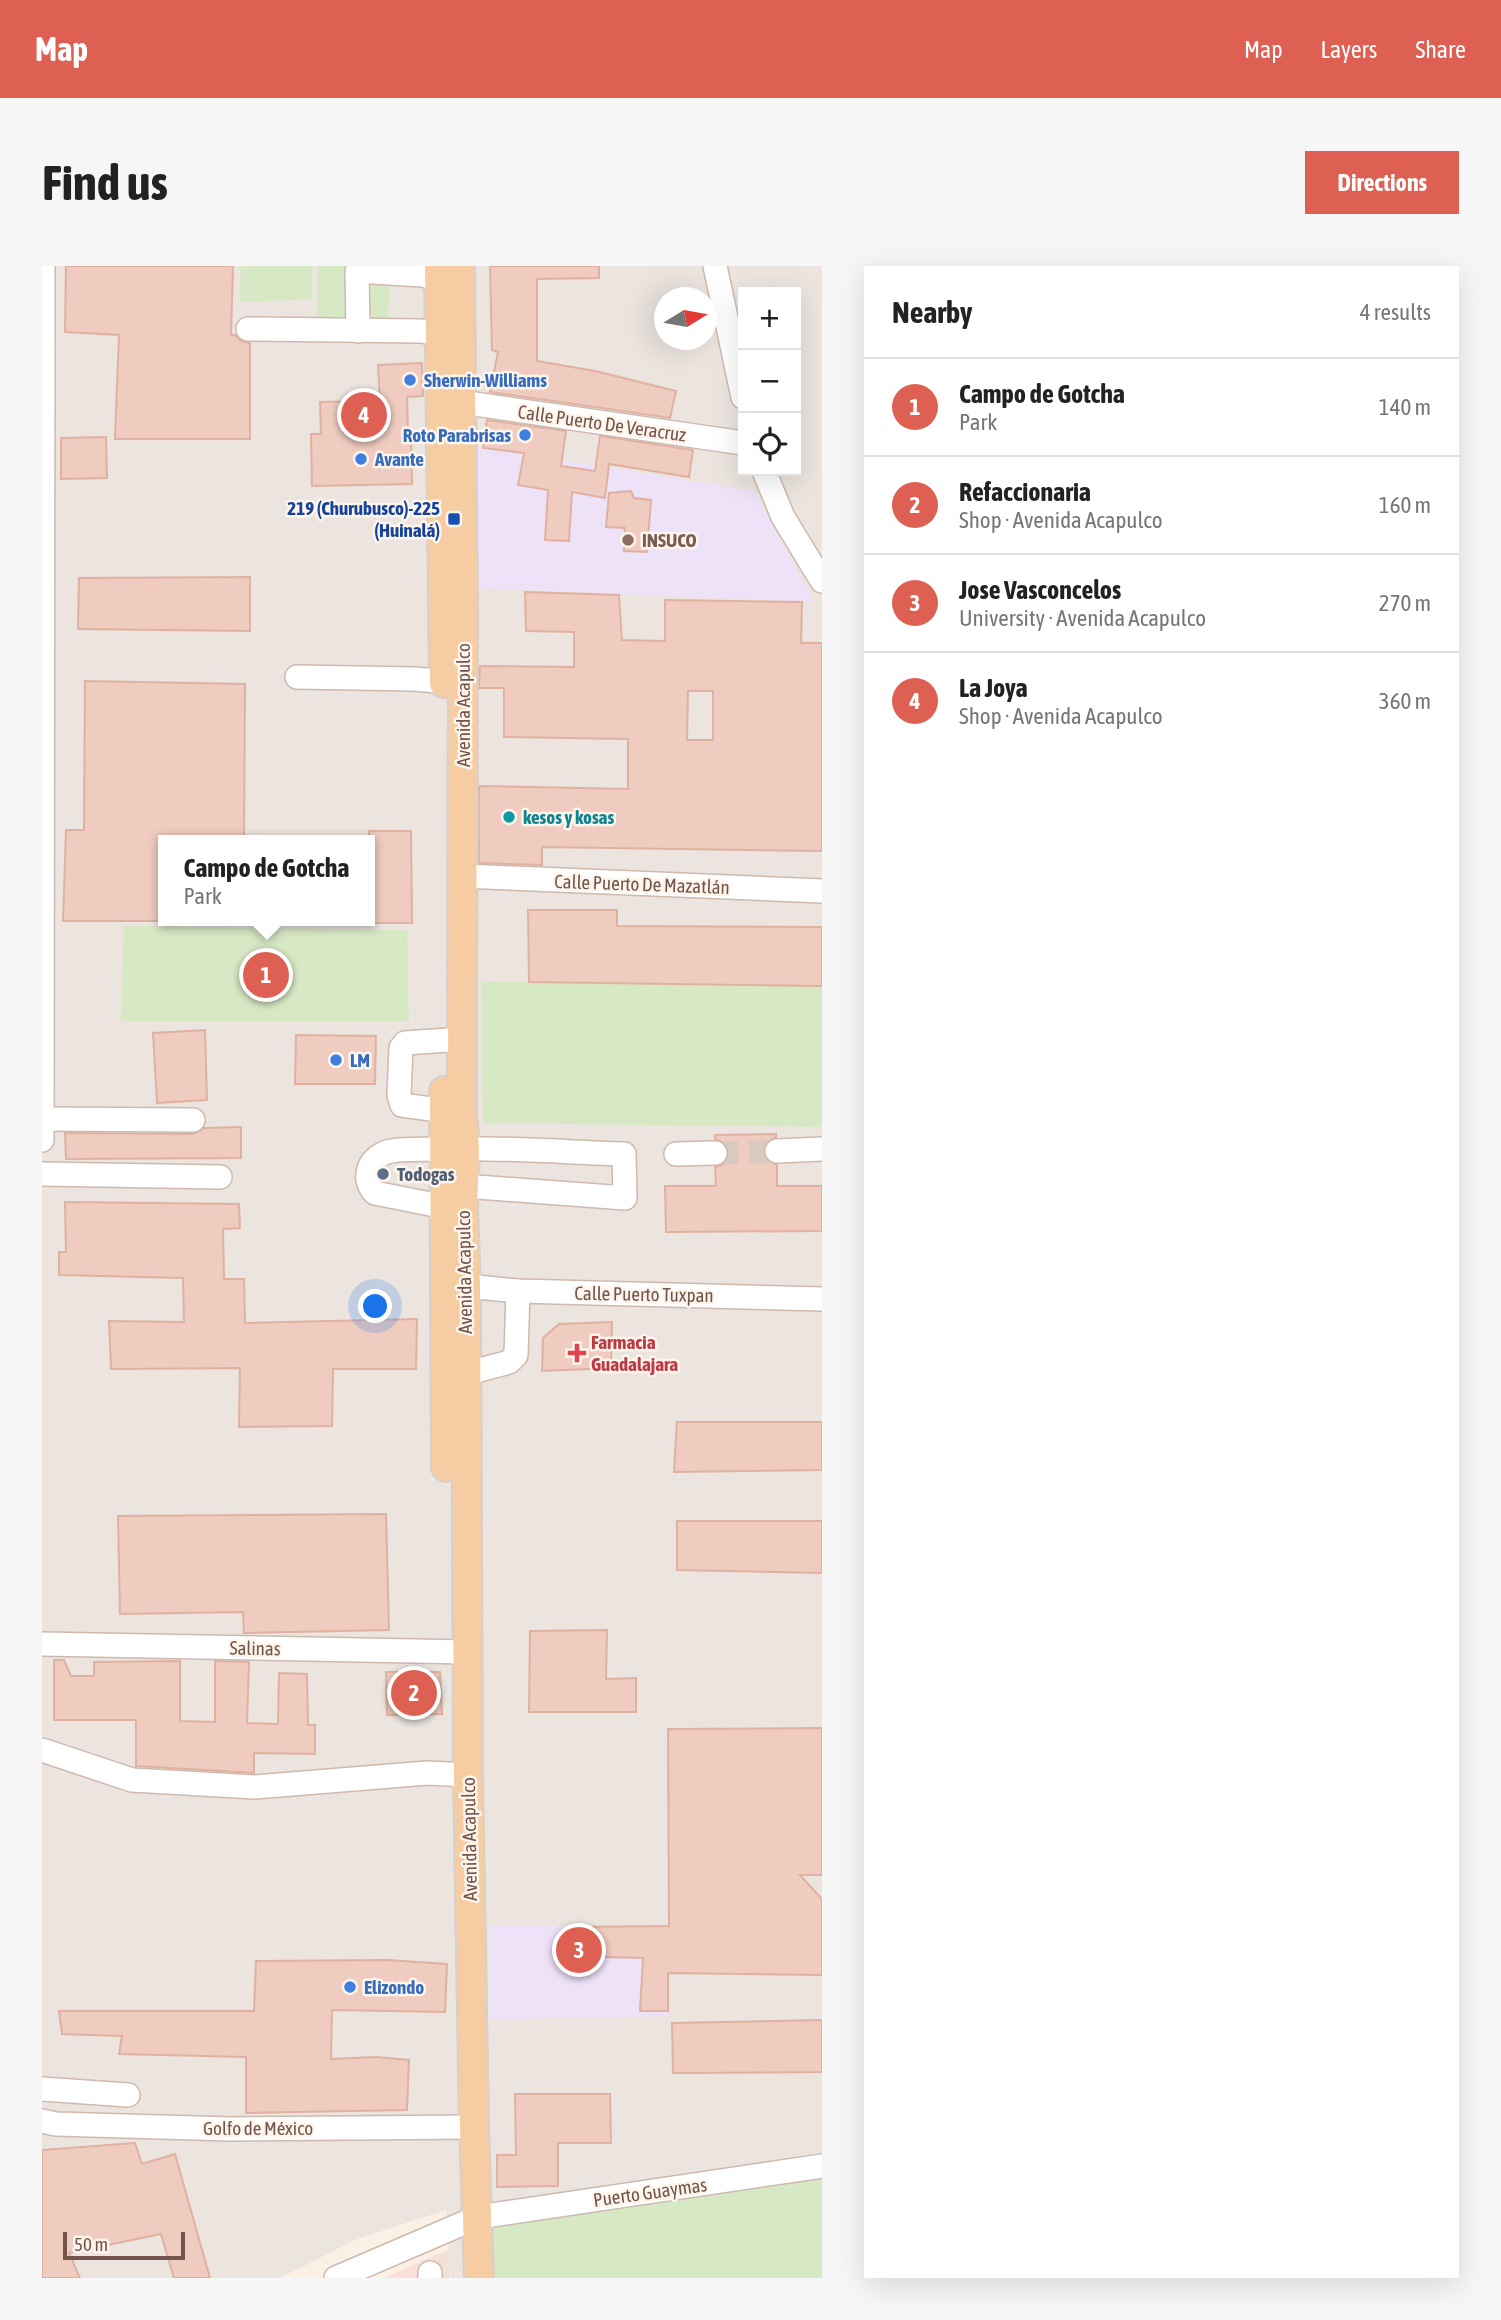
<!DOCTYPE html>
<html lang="en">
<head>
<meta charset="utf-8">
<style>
  :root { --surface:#fff; --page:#f6f6f6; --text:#222; --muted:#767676; --line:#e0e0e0; --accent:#de6052 }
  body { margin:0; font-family:"Asap Condensed",sans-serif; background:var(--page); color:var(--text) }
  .controls { position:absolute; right:21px; top:21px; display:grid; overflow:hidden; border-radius:0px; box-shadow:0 7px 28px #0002 }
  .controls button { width:63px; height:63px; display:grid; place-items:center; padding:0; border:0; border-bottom:2px solid var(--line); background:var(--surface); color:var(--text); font:35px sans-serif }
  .compass { position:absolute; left:612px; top:21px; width:63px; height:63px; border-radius:50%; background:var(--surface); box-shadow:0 7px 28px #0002; rotate:79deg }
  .scale { position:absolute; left:21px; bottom:18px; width:122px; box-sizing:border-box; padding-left:7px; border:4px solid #73554c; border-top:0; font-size:19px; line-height:24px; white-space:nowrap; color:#73554c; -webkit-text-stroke:5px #fef5ec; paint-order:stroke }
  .you { position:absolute; left:334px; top:1041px; width:24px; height:24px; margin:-18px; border:5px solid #fff; border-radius:50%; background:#1a73e8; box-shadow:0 0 0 10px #1a73e833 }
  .badge { display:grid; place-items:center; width:46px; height:46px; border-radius:50%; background:var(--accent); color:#fff; font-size:23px; font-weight:700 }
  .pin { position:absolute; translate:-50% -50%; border:4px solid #fff; box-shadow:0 2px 7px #0006 }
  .popup { position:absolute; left:116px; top:569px; width:217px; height:91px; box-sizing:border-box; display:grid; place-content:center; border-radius:0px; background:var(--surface); filter:drop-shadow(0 2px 5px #0005); font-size:23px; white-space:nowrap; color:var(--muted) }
  .popup b { font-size:26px; color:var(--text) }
  .popup::after { content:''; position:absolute; left:50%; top:100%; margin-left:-14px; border:14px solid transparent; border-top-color:var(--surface) }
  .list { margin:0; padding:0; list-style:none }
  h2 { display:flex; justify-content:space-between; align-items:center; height:91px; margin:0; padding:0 28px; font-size:30px }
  h2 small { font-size:23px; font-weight:400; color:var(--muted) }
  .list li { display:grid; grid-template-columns:46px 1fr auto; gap:21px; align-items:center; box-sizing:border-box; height:98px; padding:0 28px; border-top:2px solid var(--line) }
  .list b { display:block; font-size:26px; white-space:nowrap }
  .list p { margin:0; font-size:23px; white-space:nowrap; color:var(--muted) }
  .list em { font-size:23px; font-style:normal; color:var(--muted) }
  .icon { flex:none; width:38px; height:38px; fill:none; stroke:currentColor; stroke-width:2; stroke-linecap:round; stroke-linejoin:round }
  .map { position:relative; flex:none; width:780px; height:2012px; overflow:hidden; border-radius:0px }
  header { display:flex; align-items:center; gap:42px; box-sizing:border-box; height:98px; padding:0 35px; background:var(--accent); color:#fff }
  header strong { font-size:33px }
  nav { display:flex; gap:38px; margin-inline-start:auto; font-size:24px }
  .intro { display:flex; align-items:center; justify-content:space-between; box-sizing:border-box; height:168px; padding:0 42px }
  h1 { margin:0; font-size:49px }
  .button { padding:18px 32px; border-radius:0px; background:var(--accent); color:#fff; font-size:24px; font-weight:700 }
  main { display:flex; gap:42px; padding:0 42px }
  aside { flex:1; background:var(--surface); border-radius:0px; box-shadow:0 7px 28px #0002 }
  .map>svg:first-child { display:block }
</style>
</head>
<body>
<header>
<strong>Map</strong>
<nav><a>Map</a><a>Layers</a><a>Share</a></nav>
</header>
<div class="intro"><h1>Find us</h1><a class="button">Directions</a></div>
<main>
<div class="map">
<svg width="780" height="2012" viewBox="0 0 780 2012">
  <rect width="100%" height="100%" fill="#fbf0e6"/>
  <polygon fill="#f2e1d4" points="407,1984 408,2012 347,2012"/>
  <polygon fill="#fbe0da" points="397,1987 397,2012 343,2012"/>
  <path fill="#ebe4df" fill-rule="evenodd" d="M0,0H780V2012H409L404,1944L315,1973L238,2012H0ZM701,26H754V205H701ZM622,32H664V74H622ZM121,574H327V655H121Z"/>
  <g fill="#ede2f7">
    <polygon points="431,180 712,225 772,336 434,322"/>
    <polygon points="447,1659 627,1660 626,1750 447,1753"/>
  </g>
  <g fill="#d7e8c5">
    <polygon points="199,0 270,0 270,33 198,36"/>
    <polygon points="276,0 348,0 346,56 275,56"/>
    <polygon points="82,660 365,664 367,755 79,755"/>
    <polygon points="439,715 780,720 780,861 441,857"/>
    <polygon points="780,1913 780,2012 446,2012 445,1960"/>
  </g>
  <g fill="#efccbf" stroke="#e0b1a0" stroke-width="2" fill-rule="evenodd">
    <polygon points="24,0 191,0 189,69 193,69 199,75 208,77 208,173 73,173 77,69 23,66"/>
    <polygon points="448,0 557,0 557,12 495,13 495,95 553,105 634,125 628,152 448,126 456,86 450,84"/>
    <polygon points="380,97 381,130 365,131 366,166 369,166 370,218 270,220 269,168 279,168 278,136 338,135 336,99"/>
    <polygon points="445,154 524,165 519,200 553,205 558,170 651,184 647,211 567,198 563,232 530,226 527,275 503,274 506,224 476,219 482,187 441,182"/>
    <polygon points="64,171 65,212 19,213 19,172"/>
    <polygon points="589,225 592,232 609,234 605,286 582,285 583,262 564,261 567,227"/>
    <polygon points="208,311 208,365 36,363 37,312"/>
    <path d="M483,326L577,329L580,374L623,375V334L760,336L759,377H780V585L500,581V599L437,597V520L586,523V473L462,471V422H437L438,400L532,401V366L484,365ZM646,425H671V474H645Z"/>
    <polygon points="43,415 203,418 202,574 121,574 121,655 21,655 24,564 42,564"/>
    <polygon points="327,565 369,565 370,657 327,657"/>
    <polygon points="486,644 575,644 575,660 780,661 780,720 487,716"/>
    <polygon points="163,764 165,834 115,837 111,767"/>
    <polygon points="254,769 334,770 333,818 253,818"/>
    <polygon points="199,861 199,892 24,893 23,867 151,868 162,862"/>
    <polygon points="734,868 734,871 723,878 721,885 724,893 735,899 735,920 780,920 780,965 624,966 623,920 674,920 673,901 681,899 687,887 685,879 673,873 673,869"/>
    <polygon points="23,936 197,938 198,962 181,963 182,1013 202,1013 203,1057 375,1053 374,1103 291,1103 290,1160 197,1161 198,1102 69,1103 67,1055 142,1056 141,1012 17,1009 17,986 24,986"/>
    <polygon points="570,1056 569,1102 500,1105 501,1072 517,1058"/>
    <polygon points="635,1156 780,1156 780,1204 632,1206"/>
    <polygon points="344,1248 347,1364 202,1367 201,1346 78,1348 76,1250"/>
    <polygon points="635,1255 780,1255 780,1307 635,1304"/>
    <polygon points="565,1364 564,1413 594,1412 594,1446 487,1446 488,1365"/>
    <polygon points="12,1394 22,1394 29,1410 52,1410 52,1396 138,1395 138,1455 173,1456 173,1395 207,1396 205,1457 236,1458 237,1407 265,1408 266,1459 273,1459 273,1488 212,1487 212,1507 94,1500 94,1454 12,1454"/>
    <polygon points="344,1406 398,1406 400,1448 345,1449"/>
    <polygon points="780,1462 780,1609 758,1609 780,1633 780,1709 626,1707 626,1745 598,1745 601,1692 527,1690 529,1661 627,1660 626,1463"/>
    <polygon points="345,1694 405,1698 403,1746 290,1744 289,1793 334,1791 367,1794 365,1844 204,1847 204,1791 77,1788 80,1770 20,1768 17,1745 212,1745 214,1695"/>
    <polygon points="780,1754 780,1806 631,1807 630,1757"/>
    <polygon points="473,1828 568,1828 569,1877 516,1877 516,1920 455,1921 455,1889 474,1889"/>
    <polygon points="93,1877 100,1898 133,1888 168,2012 132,2012 119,1968 27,1987 38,2012 0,2012 0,1884"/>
  </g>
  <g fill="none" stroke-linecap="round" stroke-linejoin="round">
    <polyline stroke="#d9c9c0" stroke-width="23" stroke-dasharray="23 11" stroke-linecap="butt" points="673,887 735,885"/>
    <g stroke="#ceb9af" stroke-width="26">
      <g id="minor">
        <polyline points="673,0 701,131"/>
        <polyline points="206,63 379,65 414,71"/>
        <polyline points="316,65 315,5 380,9 412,16"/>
        <polyline points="419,136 701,177"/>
        <polyline points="722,205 741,251 780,315"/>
        <polyline points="255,411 372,413 418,417"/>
        <polyline points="421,610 780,625"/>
        <polyline points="418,847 360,839 357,829 359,782 363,777 420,773"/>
        <polyline points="0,853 151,854"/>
        <polyline points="0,874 1,0"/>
        <polyline points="735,885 780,883"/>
        <polyline points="634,888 673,887"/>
        <polyline points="0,908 178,911"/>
        <path d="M418,944L333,927C317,911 329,888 350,885C366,882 383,884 399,883C460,881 521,886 582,888L583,932L422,920"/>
        <polyline points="424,1020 476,1025 780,1033"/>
        <polyline points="423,1108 467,1096 474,1089 476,1025"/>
        <polyline points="0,1378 426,1386"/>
        <polyline points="0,1484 90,1514 213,1521 385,1507 426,1509"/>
        <polyline points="0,1823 86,1829"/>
        <polyline points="0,1855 14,1858 189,1863 432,1861"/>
        <polyline points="388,2007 388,2012"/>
        <polyline points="294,2012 436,1951 780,1900"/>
      </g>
    </g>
    <g stroke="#d8cfcd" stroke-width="32">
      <g id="major">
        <polyline points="397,0 402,417"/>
        <polyline points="418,0 421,347 420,847 423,883 421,945 424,1020 426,1509 432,1861 437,2012"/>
        <polyline points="402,825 404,1201"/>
      </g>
    </g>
    <use href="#minor" stroke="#fff" stroke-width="23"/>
    <use href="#major" stroke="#f6cda2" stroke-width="28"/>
  </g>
  <g fill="#3f7fe0" stroke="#fef5ec" stroke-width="2.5">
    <circle cx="368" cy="114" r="7"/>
    <circle cx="483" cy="169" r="7"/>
    <circle cx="319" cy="193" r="7"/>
    <circle cx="294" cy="794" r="7"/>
    <circle cx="308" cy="1721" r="7"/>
  </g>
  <rect fill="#1a4fb4" stroke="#fef5ec" stroke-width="2.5" x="405" y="246" width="14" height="14" rx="3.5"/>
  <circle fill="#8d6e63" stroke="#fef5ec" stroke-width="2.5" cx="586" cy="274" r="7"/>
  <circle fill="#0f9aa8" stroke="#fef5ec" stroke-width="2.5" cx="467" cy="551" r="7"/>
  <circle fill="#5c6f8a" stroke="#fef5ec" stroke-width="2.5" cx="341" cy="908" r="7"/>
  <path fill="#e0444e" stroke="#fef5ec" stroke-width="2.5" d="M531.5 1076.5h7v7h7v7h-7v7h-7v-7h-7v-7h7z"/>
  <g text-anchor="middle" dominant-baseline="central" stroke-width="5" stroke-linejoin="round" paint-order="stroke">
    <g font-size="19" font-weight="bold" fill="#366cbe" stroke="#fef5ec" text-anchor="start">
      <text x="382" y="114">Sherwin-Williams</text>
      <text x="469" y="169" text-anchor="end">Roto Parabrisas</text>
      <text x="333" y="193">Avante</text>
      <text x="308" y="794">LM</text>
      <text x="322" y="1721">Elizondo</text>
    </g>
    <g font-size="19" fill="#73554c" stroke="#fef5ec">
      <text transform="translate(560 157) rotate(8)">Calle Puerto De Veracruz</text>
      <text transform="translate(421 439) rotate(-90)">Avenida Acapulco</text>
      <text transform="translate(600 618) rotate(2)">Calle Puerto De Mazatlán</text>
      <text transform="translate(422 1006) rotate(-91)">Avenida Acapulco</text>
      <text transform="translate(602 1028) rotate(1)">Calle Puerto Tuxpan</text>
      <text transform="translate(213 1382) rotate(1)">Salinas</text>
      <text transform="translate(427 1573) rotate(-91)">Avenida Acapulco</text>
      <text x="216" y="1862">Golfo de México</text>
      <text transform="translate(608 1926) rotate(-8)">Puerto Guaymas</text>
    </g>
    <g font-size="19" font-weight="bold" fill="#164399" stroke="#fef5ec" text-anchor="end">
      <text x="398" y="242">219 (Churubusco)-225<tspan x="398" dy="22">(Huinalá)</tspan></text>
    </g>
    <g font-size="19" font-weight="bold" fill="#785e54" stroke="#fef5ec" text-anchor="start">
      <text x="600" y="274">INSUCO</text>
    </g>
    <g font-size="19" font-weight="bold" fill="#0d838f" stroke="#fef5ec" text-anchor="start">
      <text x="481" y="551">kesos y kosas</text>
    </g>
    <g font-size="19" font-weight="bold" fill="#4e5e75" stroke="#fef5ec" text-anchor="start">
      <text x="355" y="908">Todogas</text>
    </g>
    <g font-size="19" font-weight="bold" fill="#be3a42" stroke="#fef5ec" text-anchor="start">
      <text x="549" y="1076">Farmacia<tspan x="549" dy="22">Guadalajara</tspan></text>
    </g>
  </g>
</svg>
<div class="controls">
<button>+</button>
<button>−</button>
<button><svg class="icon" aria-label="locate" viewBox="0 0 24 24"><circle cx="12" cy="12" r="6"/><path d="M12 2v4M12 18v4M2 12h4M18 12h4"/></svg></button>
</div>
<svg class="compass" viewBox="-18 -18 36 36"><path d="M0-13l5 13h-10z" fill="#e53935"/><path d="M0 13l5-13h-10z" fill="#767676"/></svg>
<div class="scale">50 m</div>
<div class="you"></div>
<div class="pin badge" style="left:224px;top:709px">1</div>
<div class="popup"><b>Campo de Gotcha</b>Park</div>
<div class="pin badge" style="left:372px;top:1427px">2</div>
<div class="pin badge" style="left:537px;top:1684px">3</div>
<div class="pin badge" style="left:322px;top:149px">4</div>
</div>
<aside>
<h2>Nearby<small>4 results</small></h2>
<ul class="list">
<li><span class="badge">1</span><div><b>Campo de Gotcha</b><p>Park</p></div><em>140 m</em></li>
<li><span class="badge">2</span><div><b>Refaccionaria</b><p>Shop · Avenida Acapulco</p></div><em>160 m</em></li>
<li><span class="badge">3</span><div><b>Jose Vasconcelos</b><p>University · Avenida Acapulco</p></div><em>270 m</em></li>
<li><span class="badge">4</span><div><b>La Joya</b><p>Shop · Avenida Acapulco</p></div><em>360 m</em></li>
</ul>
</aside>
</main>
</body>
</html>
